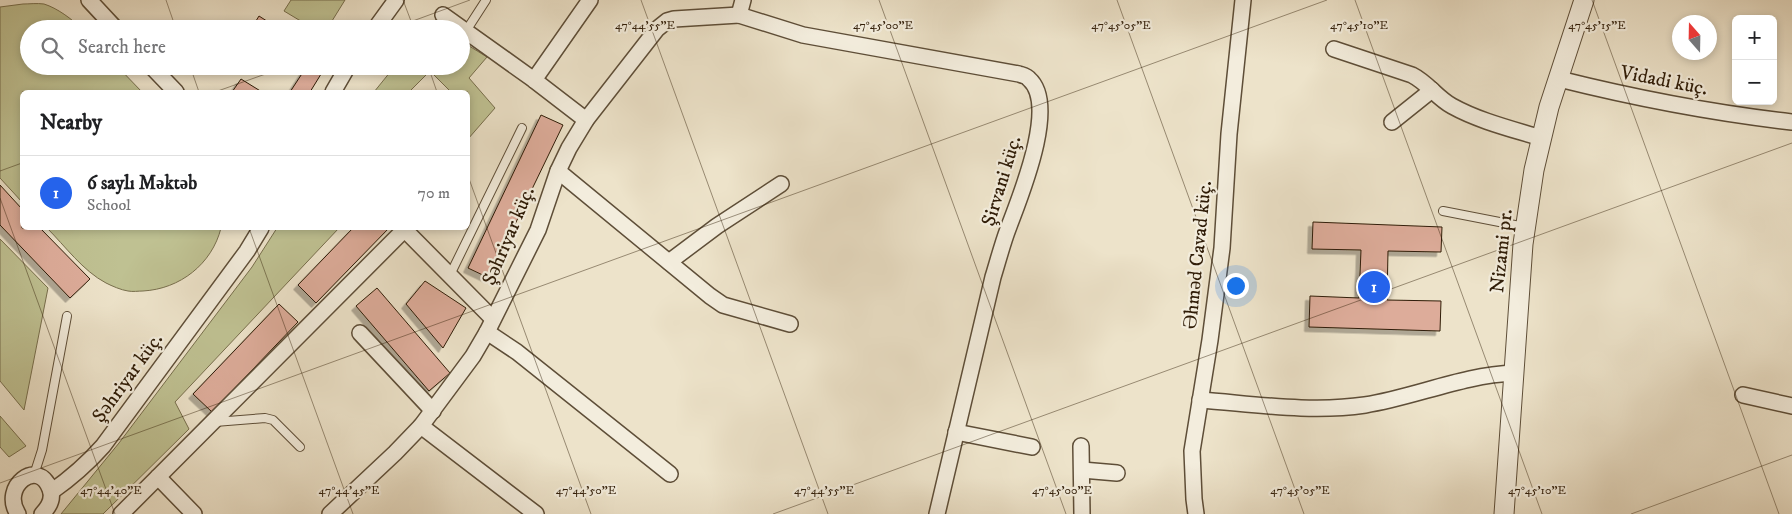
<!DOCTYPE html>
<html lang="en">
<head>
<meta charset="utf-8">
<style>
  :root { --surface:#fff; --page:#f6f6f6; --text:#202124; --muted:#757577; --line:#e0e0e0; --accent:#2563eb }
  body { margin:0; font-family:"IM FELL DW Pica",serif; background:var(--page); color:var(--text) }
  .controls { position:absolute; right:15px; top:15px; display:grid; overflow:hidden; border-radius:8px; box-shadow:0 2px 8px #0003 }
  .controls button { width:45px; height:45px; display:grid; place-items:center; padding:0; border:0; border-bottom:1px solid var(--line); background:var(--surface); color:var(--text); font:25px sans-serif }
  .compass { position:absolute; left:1672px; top:15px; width:45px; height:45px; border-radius:50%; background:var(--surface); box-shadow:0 2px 8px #0003; rotate:340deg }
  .you { position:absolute; left:1235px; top:285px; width:18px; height:18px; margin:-12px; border:4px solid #fff; border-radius:50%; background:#1a73e8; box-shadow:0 0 0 8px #1a73e833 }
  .badge { display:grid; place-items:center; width:32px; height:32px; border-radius:50%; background:var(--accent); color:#fff; font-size:16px; font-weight:700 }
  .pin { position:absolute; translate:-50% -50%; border:2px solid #fff; box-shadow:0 1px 5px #0006 }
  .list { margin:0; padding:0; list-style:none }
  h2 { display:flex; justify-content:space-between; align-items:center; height:65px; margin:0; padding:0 20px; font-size:21px }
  h2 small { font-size:16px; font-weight:400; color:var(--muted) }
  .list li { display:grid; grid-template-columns:32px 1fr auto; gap:15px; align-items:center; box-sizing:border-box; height:75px; padding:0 20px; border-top:1px solid var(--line) }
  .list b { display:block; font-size:19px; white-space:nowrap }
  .list p { margin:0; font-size:16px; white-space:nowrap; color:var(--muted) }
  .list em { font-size:16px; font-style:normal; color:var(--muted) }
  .icon { flex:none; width:28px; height:28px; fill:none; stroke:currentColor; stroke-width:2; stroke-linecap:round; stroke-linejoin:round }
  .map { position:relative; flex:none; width:1792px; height:514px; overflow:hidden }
  .search { position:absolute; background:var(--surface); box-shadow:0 2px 8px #0003; left:20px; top:20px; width:450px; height:55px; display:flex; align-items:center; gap:12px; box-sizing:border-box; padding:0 18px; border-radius:28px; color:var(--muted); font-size:19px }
  .panel { position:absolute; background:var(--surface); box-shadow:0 2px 8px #0003; left:20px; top:90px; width:450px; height:140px; border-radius:8px }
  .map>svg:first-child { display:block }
</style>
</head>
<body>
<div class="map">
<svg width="1792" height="514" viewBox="0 0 1792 514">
  <defs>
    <filter id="shadow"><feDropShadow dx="-4.5" dy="4.5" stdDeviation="0" flood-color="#0004"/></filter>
  </defs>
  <rect width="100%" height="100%" fill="#ede3ca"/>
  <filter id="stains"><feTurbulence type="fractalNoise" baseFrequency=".004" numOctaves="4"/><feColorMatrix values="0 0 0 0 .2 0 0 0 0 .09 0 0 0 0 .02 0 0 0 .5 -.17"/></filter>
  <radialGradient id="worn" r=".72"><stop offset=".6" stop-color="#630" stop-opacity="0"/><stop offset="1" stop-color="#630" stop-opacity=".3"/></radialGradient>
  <g fill="#bfc192" stroke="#776e4c">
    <polygon points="291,0 345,0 327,29 314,29 284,11"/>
    <path d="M23,4C29,4 37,3 44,4C57,8 72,19 82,29H29V66H117L142,92H22V202L0,178V7Z"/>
    <polygon points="461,41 487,57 469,78 495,108 468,139 468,92 451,92 430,71 409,92 374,92 395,66 461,66"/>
    <path d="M47,228H221C212,264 180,289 143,291C138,291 133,292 128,291C121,290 112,286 106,283C83,271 65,246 47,228Z"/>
    <polygon points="277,228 339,228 175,402 189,429 103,514 61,514 119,443 252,267"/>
    <polygon points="0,239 48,288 24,410 0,381"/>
    <polygon points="0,416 26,446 9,457 0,447"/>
  </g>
  <g fill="#ddac9a" stroke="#2f1c07" filter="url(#shadow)">
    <polygon points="259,16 273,25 271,29 251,29"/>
    <polygon points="307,66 326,66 310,92 290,92"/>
    <polygon points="241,79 262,92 232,92"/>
    <polygon points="541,115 563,125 489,278 468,268"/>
    <polygon points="0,185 22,209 22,228 40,228 90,279 70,298 0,225"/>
    <polygon points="1313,222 1442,227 1441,252 1388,251 1387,300 1441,301 1440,331 1309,327 1310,296 1359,298 1361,250 1312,249"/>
    <polygon points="353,228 389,228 316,303 298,285"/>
    <polygon points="425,281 466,308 443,348 406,304"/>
    <polygon points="377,288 450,373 429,391 356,306"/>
    <polygon points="279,304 298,322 212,412 193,394"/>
  </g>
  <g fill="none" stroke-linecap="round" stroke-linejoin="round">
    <g stroke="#5e4e38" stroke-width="10">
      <g id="service">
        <polyline points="466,31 486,0"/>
        <polyline points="1443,211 1525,227"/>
        <polyline points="450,275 522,128"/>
        <polyline points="215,422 265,418 273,420 300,447"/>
        <polyline points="34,475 42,450 67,316"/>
      </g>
    </g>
    <g stroke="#5e4e38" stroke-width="18">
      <g id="minor">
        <polyline points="89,0 116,29"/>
        <path d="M743,0L739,15L803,35L1019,74C1022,75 1027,76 1029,79C1059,105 1019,199 1008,229C1002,245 998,261 993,277L937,514"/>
        <polyline points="443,15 534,80 586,120"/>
        <polyline points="375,29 396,0"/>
        <path d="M1334,49L1412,75C1428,83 1437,98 1452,106C1479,121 1512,129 1541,138"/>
        <polyline points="151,66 176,92"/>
        <path d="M1559,79C1635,98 1713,113 1792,122"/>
        <polyline points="534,80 590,0"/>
        <polyline points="333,92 348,66"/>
        <polyline points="1392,122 1432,90"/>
        <polyline points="558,171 710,296 723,305 790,324"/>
        <polyline points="404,229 493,319"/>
        <polyline points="669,262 717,226 781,184"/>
        <polyline points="487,332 517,352 670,474"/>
        <polyline points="360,333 433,411"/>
        <polyline points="1743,395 1792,406"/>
        <path d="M1200,400C1254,404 1311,413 1365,405C1415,397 1463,375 1514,373"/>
        <polyline points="421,426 536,514"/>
        <polyline points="956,432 1032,447"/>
        <polyline points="1081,446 1082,514"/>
        <polyline points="1082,470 1117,473"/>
        <polyline points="158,477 194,514"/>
        <path d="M51,492C71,478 87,464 103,446L247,251L261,228"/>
        <path d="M18,514C0,487 38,457 50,489C54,499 49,507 42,514"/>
        <polyline points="121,514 406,228"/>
        <polyline points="330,514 395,453 421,426 473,356 487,332 538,230 558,171 569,148 586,120 657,29 667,21 674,19 739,15"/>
        <polyline points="1196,514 1194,499 1192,451 1210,340 1222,248 1229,134 1243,0"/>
      </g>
    </g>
    <g stroke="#5e4e38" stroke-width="21">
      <polyline id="tertiary" points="1504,514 1523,244 1534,170 1549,107 1584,0"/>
    </g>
    <use href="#service" stroke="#f3eddd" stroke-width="8"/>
    <use href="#minor" stroke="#f3eddd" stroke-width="15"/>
    <use href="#tertiary" stroke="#f3eddd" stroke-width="19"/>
  </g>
  <path fill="none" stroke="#2f1c07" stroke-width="1" stroke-opacity="0.45" d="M166,0L176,29M403,0L414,29M641,0L828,514M879,0L1066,514M1117,0L1304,514M1355,0L1542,514M1592,0L1779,514M391,29L470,0M190,66L199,92M428,66L437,92M215,92L288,66M0,171L22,163M468,176L591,514M0,198L115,514M249,228L353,514M0,483L1327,0M773,514L1792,143M1631,514L1792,455"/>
  <g text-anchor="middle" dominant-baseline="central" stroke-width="4.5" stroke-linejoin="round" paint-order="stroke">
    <g font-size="20" fill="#2f1c07" stroke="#f3eddd">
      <text transform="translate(1664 81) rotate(11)">Vidadi küç.</text>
      <text transform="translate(1002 181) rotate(-73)">Şirvani küç.</text>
      <text transform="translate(509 236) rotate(-67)">Şəhriyar küç.</text>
      <text transform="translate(1502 251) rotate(-84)">Nizami pr.</text>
      <text transform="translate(1198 255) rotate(-84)">Əhməd Cavad küç.</text>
      <text transform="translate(128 378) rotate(-54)">Şəhriyar küç.</text>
    </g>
  </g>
  <g font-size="12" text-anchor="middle" fill="#2f1c07" stroke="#f3eddd" stroke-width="4.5" stroke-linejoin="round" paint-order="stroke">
    <text x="1359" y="29">47°45'10"E</text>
    <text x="645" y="29">47°44'55"E</text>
    <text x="883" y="29">47°45'00"E</text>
    <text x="1121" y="29">47°45'05"E</text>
    <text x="1597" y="29">47°45'15"E</text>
    <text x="111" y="494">47°44'40"E</text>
    <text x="349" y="494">47°44'45"E</text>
    <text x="586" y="494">47°44'50"E</text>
    <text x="824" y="494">47°44'55"E</text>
    <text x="1062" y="494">47°45'00"E</text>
    <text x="1300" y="494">47°45'05"E</text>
    <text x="1537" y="494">47°45'10"E</text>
  </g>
  <rect width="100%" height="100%" filter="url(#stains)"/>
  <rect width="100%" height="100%" fill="url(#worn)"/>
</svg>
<div class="controls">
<button>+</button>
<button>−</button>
</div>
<svg class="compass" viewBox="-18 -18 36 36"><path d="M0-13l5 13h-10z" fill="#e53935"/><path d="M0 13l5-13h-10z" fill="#757577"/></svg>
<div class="you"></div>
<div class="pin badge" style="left:1374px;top:287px">1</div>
<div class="search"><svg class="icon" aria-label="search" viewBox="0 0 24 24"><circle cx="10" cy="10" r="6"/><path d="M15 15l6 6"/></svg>Search here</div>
<section class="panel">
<h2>Nearby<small></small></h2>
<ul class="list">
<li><span class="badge">1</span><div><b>6 saylı Məktəb</b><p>School</p></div><em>70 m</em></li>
</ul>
</section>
</div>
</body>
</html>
